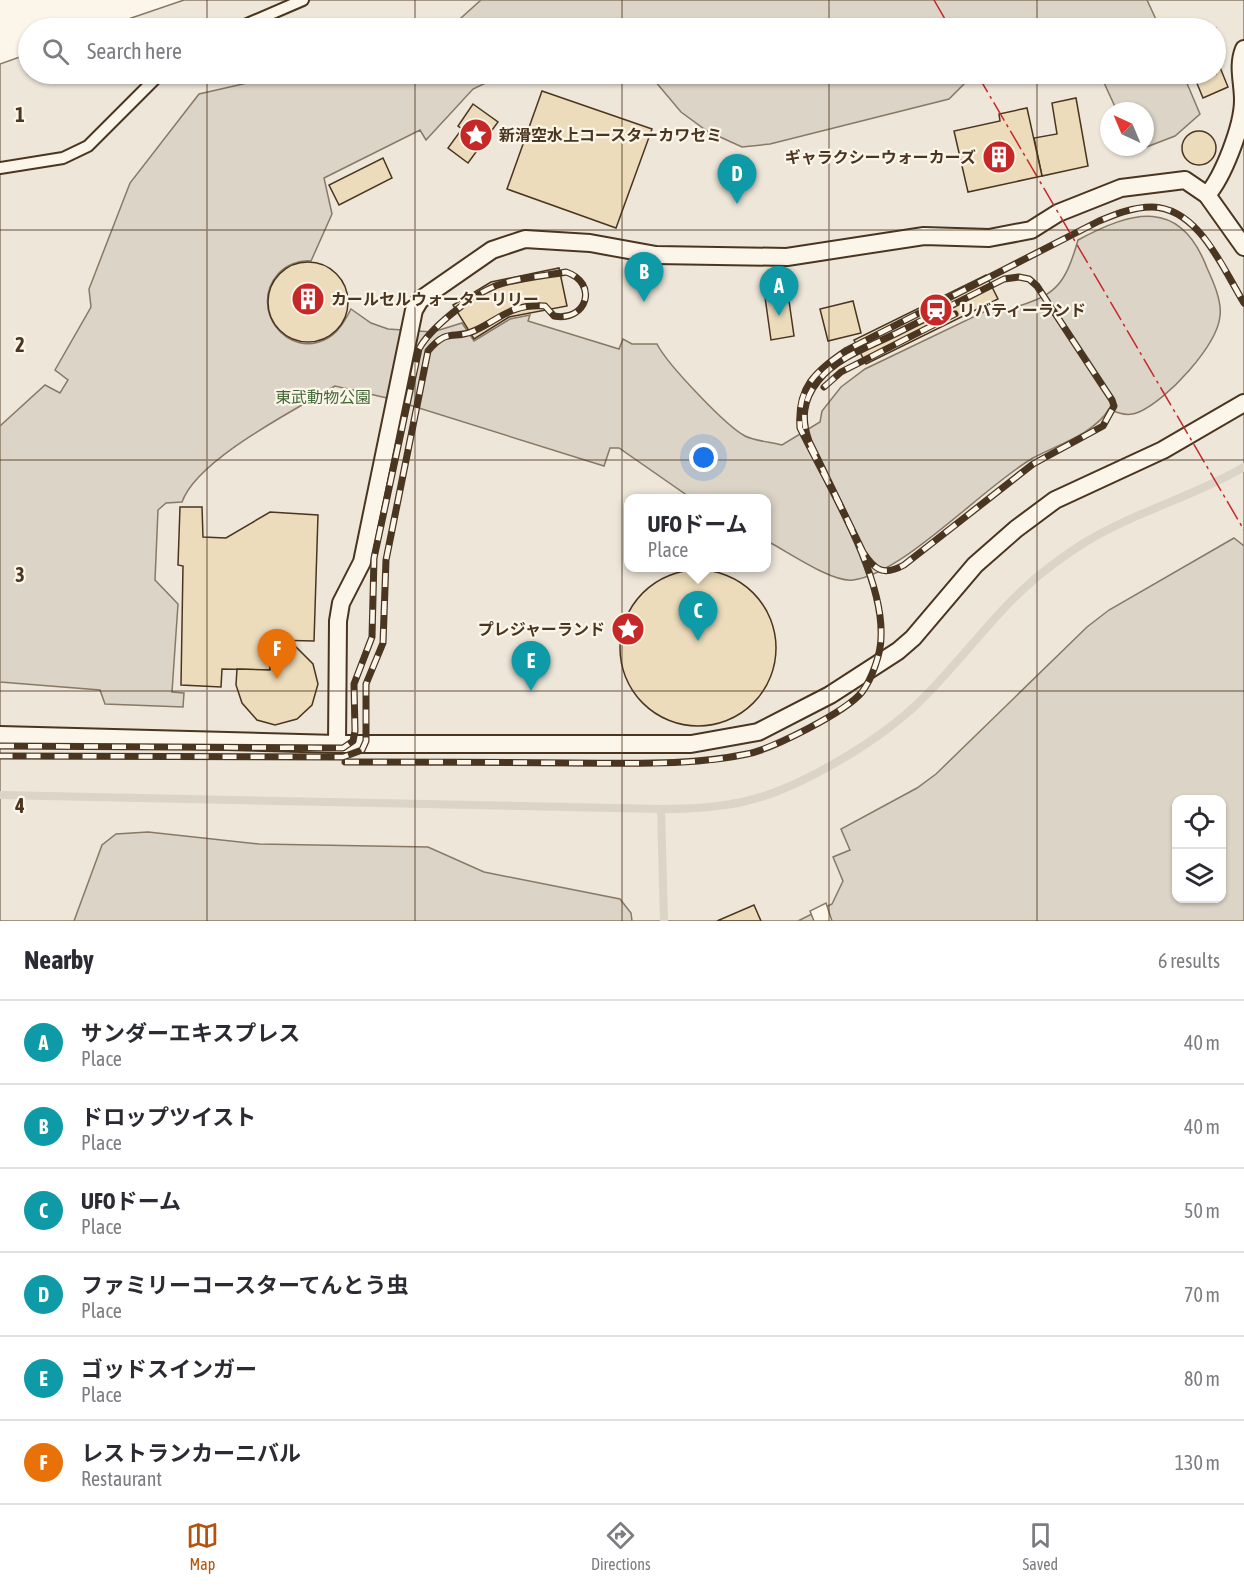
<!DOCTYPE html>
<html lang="en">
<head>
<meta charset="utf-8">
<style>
  :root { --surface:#fff; --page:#f7f7f7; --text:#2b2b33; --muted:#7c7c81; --line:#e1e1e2; --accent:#b45309 }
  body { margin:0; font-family:"Asap Condensed","Noto Sans JP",sans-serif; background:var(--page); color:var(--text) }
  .controls { position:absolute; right:18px; bottom:18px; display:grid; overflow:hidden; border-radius:12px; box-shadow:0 2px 4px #0004 }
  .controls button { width:54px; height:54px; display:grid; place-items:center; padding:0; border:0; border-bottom:2px solid var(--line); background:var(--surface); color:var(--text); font:30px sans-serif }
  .compass { position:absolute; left:1100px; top:102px; width:54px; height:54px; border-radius:50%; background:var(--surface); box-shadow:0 2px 4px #0004; rotate:316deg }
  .you { position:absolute; left:704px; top:458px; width:21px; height:21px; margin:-15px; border:4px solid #fff; border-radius:50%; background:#1a73e8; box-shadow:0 0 0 9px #1a73e833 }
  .badge { display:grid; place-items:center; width:39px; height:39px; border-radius:50%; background:var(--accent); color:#fff; font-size:20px; font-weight:700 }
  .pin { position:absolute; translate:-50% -50px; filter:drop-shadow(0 2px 3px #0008) }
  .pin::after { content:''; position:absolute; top:32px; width:21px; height:18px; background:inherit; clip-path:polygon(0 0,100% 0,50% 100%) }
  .popup { position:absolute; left:624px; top:494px; width:147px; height:78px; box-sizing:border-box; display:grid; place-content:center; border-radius:12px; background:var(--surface); filter:drop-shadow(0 2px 4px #0005); font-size:20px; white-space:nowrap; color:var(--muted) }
  .popup b { font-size:22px; color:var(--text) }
  .popup::after { content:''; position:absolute; left:50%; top:100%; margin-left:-12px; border:12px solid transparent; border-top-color:var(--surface) }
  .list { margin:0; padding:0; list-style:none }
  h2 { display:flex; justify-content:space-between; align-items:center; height:78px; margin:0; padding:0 24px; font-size:26px }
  h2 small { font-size:20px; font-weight:400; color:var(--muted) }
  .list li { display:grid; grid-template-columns:39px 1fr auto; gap:18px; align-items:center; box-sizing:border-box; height:84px; padding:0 24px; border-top:2px solid var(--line) }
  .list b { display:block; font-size:22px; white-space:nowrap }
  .list p { margin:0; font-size:20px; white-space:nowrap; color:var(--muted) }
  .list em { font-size:20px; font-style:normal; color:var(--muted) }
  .icon { flex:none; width:33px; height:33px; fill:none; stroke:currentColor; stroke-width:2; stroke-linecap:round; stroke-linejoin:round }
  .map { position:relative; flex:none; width:1244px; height:921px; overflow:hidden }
  .search { position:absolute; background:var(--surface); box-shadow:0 2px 4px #0004; left:18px; right:18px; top:18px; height:66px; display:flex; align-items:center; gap:15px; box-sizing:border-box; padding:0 21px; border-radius:33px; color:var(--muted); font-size:22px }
  .sheet { height:582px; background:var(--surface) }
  nav { display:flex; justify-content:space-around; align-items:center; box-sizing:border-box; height:84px; border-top:2px solid var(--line); background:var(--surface); font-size:16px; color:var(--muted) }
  nav a { display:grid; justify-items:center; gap:3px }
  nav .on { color:var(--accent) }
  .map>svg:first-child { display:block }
</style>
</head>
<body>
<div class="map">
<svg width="1244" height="921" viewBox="0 0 1244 921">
  <rect width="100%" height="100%" fill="#fbf6e9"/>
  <path fill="#ede6d9" stroke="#887966" stroke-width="1.5" fill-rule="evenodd" d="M184,0H1244V921H0V64L28,54V74H1216V28H102ZM1109,111H1145V147H1109ZM629,498H767V568H629ZM1176,800H1222V898H1176Z"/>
  <g fill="#dcd4c6" stroke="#887966" stroke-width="1.5" fill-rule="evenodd">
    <polygon points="481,0 1147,0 1160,28 441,28 452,26"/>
    <path d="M286,74H504L473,89L426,140L420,130L324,178L332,214L311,261C299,260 286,265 278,274C248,308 287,361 328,338C339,332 345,320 351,309L371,323L388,329L433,332L462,323L474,341L510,319L530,315L528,321L619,349L623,339L632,344H657C667,364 726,426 745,436C755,441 771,442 782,445L820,422L822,411L841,387L865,369L998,305L1006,310C1054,296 1064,289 1078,240C1132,211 1180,197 1207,268C1213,281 1222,301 1220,316C1217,346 1167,400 1139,412C1129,417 1119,414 1109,409C1094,434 1057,445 1033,458C984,486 905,573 853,580C832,583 787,551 767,541V498H691L619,448H610L604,466L387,398L335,386C295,410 197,459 182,502L166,503L158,510L155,580L178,604L172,692L184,693L183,707L105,704L100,690L0,682V426L45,385L60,393L68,380L55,370L91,307L89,289L130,183L199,94Z"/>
    <polygon points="649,74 974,74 949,99 770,144 742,147 707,131 681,112"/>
    <polygon points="1100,74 1183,74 1200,114 1175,136 1136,151 1134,147 1145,147 1145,111 1117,111"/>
    <path d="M1234,538L1244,546V921H798L832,904L843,881L833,857L850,850L841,829L917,788L936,774L1087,627L1109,610ZM1176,800H1222V898H1176Z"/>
    <polygon points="148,832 259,844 428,847 484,872 620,899 631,913 632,921 74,921 102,845 116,834"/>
  </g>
  <polygon fill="#fbf6e9" stroke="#887966" stroke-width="1.5" points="826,903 832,921 814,921 810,911"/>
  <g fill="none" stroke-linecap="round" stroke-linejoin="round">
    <g stroke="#dcd4c6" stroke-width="8">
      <path d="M0,795L661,809C688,809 715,808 742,802C796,791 875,743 915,706C961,663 996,608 1047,569C1059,560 1071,551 1084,543C1134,512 1193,497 1244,467"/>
      <polyline points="661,809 664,921"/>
    </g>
  </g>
  <g fill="#ecdcbc" stroke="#4a3520" stroke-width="1.5">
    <polygon points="1219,65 1228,87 1203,98 1194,76 1216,74 1216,67"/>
    <polygon points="542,91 652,129 616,228 507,189"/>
    <polygon points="1076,98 1088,166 1042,176 1034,138 1057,134 1052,103"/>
    <polygon points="473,104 498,122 468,163 448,148 462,129 458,126"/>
    <polygon points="1027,108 1042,176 968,192 954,131 1000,121 999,114"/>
    <circle cx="1199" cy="148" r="17"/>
    <polygon points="383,158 392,178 339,205 329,185"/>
    <circle cx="308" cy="302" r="40"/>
    <polygon points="559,268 567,306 509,317 474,339 453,305 491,282"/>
    <polygon points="986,275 998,299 866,364 854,340"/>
    <polygon points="788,294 794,336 771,340 765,297"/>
    <polygon points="853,301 861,333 828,341 820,309"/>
    <polygon points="180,507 202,507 203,537 226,538 270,512 318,515 314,641 272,640 270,670 222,669 221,687 181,685 183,566 178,565"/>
    <circle cx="698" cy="648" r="78"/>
    <polygon points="283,644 295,646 313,664 318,684 312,705 297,719 275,725 257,720 242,703 236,685 237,669 270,670 272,645"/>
    <polygon points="754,905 761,921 717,921"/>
  </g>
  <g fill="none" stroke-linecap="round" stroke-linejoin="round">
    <g stroke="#4a3520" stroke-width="14">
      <g id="service">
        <polyline points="238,28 303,0"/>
        <polyline points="0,168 63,158 88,146 160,74"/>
      </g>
    </g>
    <g stroke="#4a3520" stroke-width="20">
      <g id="pedestrian">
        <path d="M1207,195C1223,177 1243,126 1243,100C1243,82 1237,66 1244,49"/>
        <polyline points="0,735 337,744 691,744 758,732 830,695 898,651 913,638 975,565 1016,529 1055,500 1163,450 1244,403"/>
        <polyline points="337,744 338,621 341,603 362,562 414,310 420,300 492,250 525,239 590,243 656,255 787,257 924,236 989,238 1031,230 1058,213 1121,188 1185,180 1207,195 1244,247"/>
      </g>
    </g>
    <use href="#service" stroke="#fbf6e9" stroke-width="10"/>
    <use href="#pedestrian" stroke="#fbf6e9" stroke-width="16"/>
    <g stroke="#4a3520" stroke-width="7">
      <g id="rail">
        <path d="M1019,277L1029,279L1037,286L1112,400L1114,406L1103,426L1033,464L904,565C884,576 875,571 863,552L809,441C801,419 803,400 818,381C837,357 871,346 897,333C932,315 968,297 1004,279Z"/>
        <polyline points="824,387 841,372 955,314"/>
        <path d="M0,746L343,748L353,741L355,731L354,684L372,637L374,558L419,349C430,328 471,296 493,287C512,278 545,276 566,272C599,283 587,322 554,316L545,306C511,304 503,317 476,330C454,341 449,326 428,351L386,560L383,643L366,684V741L362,750L343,757L0,756"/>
        <path d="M345,762C420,762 496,762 571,763C630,763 689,766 747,754C772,749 846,712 862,692C872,679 881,653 881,637C884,575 828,485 800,428C797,387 815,372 847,350L1099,221C1116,214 1133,207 1152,207C1199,208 1223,269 1244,303"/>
      </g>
    </g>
    <use href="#rail" stroke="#fbf6e9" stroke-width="4.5" stroke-dasharray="14" stroke-linecap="butt"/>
    <g stroke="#c62828" stroke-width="1.5" stroke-dasharray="21 4.5 3 4.5" stroke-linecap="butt">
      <polyline points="934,0 950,28"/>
      <polyline points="977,74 1244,530"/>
    </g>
  </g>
  <path fill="none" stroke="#4a3520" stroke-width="1.5" stroke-opacity="0.55" d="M207,0V28M415,0V28M622,0V28M829,0V28M1037,0V28M207,74V921M415,74V921M622,74V921M829,74V921M1037,74V921M0,230H1244M0,460H1244M0,691H1244"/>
  <defs>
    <g id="sight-disc" transform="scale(1.725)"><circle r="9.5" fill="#c62828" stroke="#fbf6e9"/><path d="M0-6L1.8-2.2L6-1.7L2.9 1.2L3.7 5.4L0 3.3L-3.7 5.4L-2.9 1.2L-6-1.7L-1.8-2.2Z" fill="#fff"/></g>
    <g id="building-disc" transform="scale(1.725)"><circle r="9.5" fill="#c62828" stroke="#fbf6e9"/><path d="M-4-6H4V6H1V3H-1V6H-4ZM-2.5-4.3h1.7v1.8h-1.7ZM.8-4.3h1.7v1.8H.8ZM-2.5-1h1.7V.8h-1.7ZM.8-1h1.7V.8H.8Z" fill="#fff"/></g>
    <g id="station-disc" transform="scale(1.725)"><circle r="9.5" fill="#c62828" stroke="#fbf6e9"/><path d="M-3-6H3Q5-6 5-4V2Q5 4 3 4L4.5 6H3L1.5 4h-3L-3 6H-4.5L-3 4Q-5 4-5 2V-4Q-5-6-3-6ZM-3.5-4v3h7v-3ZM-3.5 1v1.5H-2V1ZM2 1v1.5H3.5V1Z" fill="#fff"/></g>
  </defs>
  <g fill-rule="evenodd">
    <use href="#sight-disc" x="476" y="135"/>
    <use href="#building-disc" x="999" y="157"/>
    <use href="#building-disc" x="308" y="299"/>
    <use href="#station-disc" x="936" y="310"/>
    <use href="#sight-disc" x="628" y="629"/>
  </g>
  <g text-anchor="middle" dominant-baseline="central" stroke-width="4.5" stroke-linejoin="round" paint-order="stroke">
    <g font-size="16" font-weight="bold" fill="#4a3520" stroke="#fbf6e9" text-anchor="start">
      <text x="499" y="135">新滑空水上コースターカワセミ</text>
      <text x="976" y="157" text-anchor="end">ギャラクシーウォーカーズ</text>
      <text x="331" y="299">カールセルウォーターリリー</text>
      <text x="959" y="310">リバティーランド</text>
      <text x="605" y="629" text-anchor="end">プレジャーランド</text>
    </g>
    <g font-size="16" fill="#436837" stroke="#fbf6e9">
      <text x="323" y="397">東武動物公園</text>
    </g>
  </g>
  <g font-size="20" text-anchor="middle" font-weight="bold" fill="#4a3520" stroke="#fbf6e9" stroke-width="4.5" stroke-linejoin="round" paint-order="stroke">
    <text x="20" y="122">1</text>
    <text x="20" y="352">2</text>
    <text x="20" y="582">3</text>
    <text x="20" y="813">4</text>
  </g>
</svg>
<div class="controls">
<button><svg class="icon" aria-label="locate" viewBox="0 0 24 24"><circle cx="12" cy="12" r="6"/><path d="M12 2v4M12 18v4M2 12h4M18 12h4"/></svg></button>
<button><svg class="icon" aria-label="layers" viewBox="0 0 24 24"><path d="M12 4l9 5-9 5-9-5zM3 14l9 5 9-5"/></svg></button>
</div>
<svg class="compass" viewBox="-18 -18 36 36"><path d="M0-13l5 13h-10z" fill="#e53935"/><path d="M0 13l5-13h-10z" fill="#7c7c81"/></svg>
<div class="you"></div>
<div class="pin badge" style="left:779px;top:316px;background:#0f9aa8">A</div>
<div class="pin badge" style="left:644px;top:302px;background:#0f9aa8">B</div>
<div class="pin badge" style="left:698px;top:641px;background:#0f9aa8">C</div>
<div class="popup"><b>UFOドーム</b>Place</div>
<div class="pin badge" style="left:737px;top:204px;background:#0f9aa8">D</div>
<div class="pin badge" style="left:531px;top:691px;background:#0f9aa8">E</div>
<div class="pin badge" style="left:277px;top:679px;background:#e8710a">F</div>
<div class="search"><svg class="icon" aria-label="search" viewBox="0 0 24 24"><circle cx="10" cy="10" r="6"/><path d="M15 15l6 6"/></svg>Search here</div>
</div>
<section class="sheet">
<h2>Nearby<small>6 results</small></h2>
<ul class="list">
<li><span class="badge" style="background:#0f9aa8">A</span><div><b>サンダーエキスプレス</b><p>Place</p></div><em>40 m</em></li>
<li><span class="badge" style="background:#0f9aa8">B</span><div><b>ドロップツイスト</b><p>Place</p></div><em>40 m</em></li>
<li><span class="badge" style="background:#0f9aa8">C</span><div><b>UFOドーム</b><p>Place</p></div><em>50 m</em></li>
<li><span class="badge" style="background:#0f9aa8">D</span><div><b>ファミリーコースターてんとう虫</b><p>Place</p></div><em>70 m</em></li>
<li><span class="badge" style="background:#0f9aa8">E</span><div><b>ゴッドスインガー</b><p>Place</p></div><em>80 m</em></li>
<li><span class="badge" style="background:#e8710a">F</span><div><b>レストランカーニバル</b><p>Restaurant</p></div><em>130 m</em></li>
</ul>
</section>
<nav>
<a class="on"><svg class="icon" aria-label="map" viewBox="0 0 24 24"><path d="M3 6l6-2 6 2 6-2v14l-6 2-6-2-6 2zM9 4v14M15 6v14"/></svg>Map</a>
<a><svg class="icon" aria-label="directions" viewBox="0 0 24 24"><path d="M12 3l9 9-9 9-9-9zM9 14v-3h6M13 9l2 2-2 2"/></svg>Directions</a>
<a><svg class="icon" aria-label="saved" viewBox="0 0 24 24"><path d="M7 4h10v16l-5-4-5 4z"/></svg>Saved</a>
</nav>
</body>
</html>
